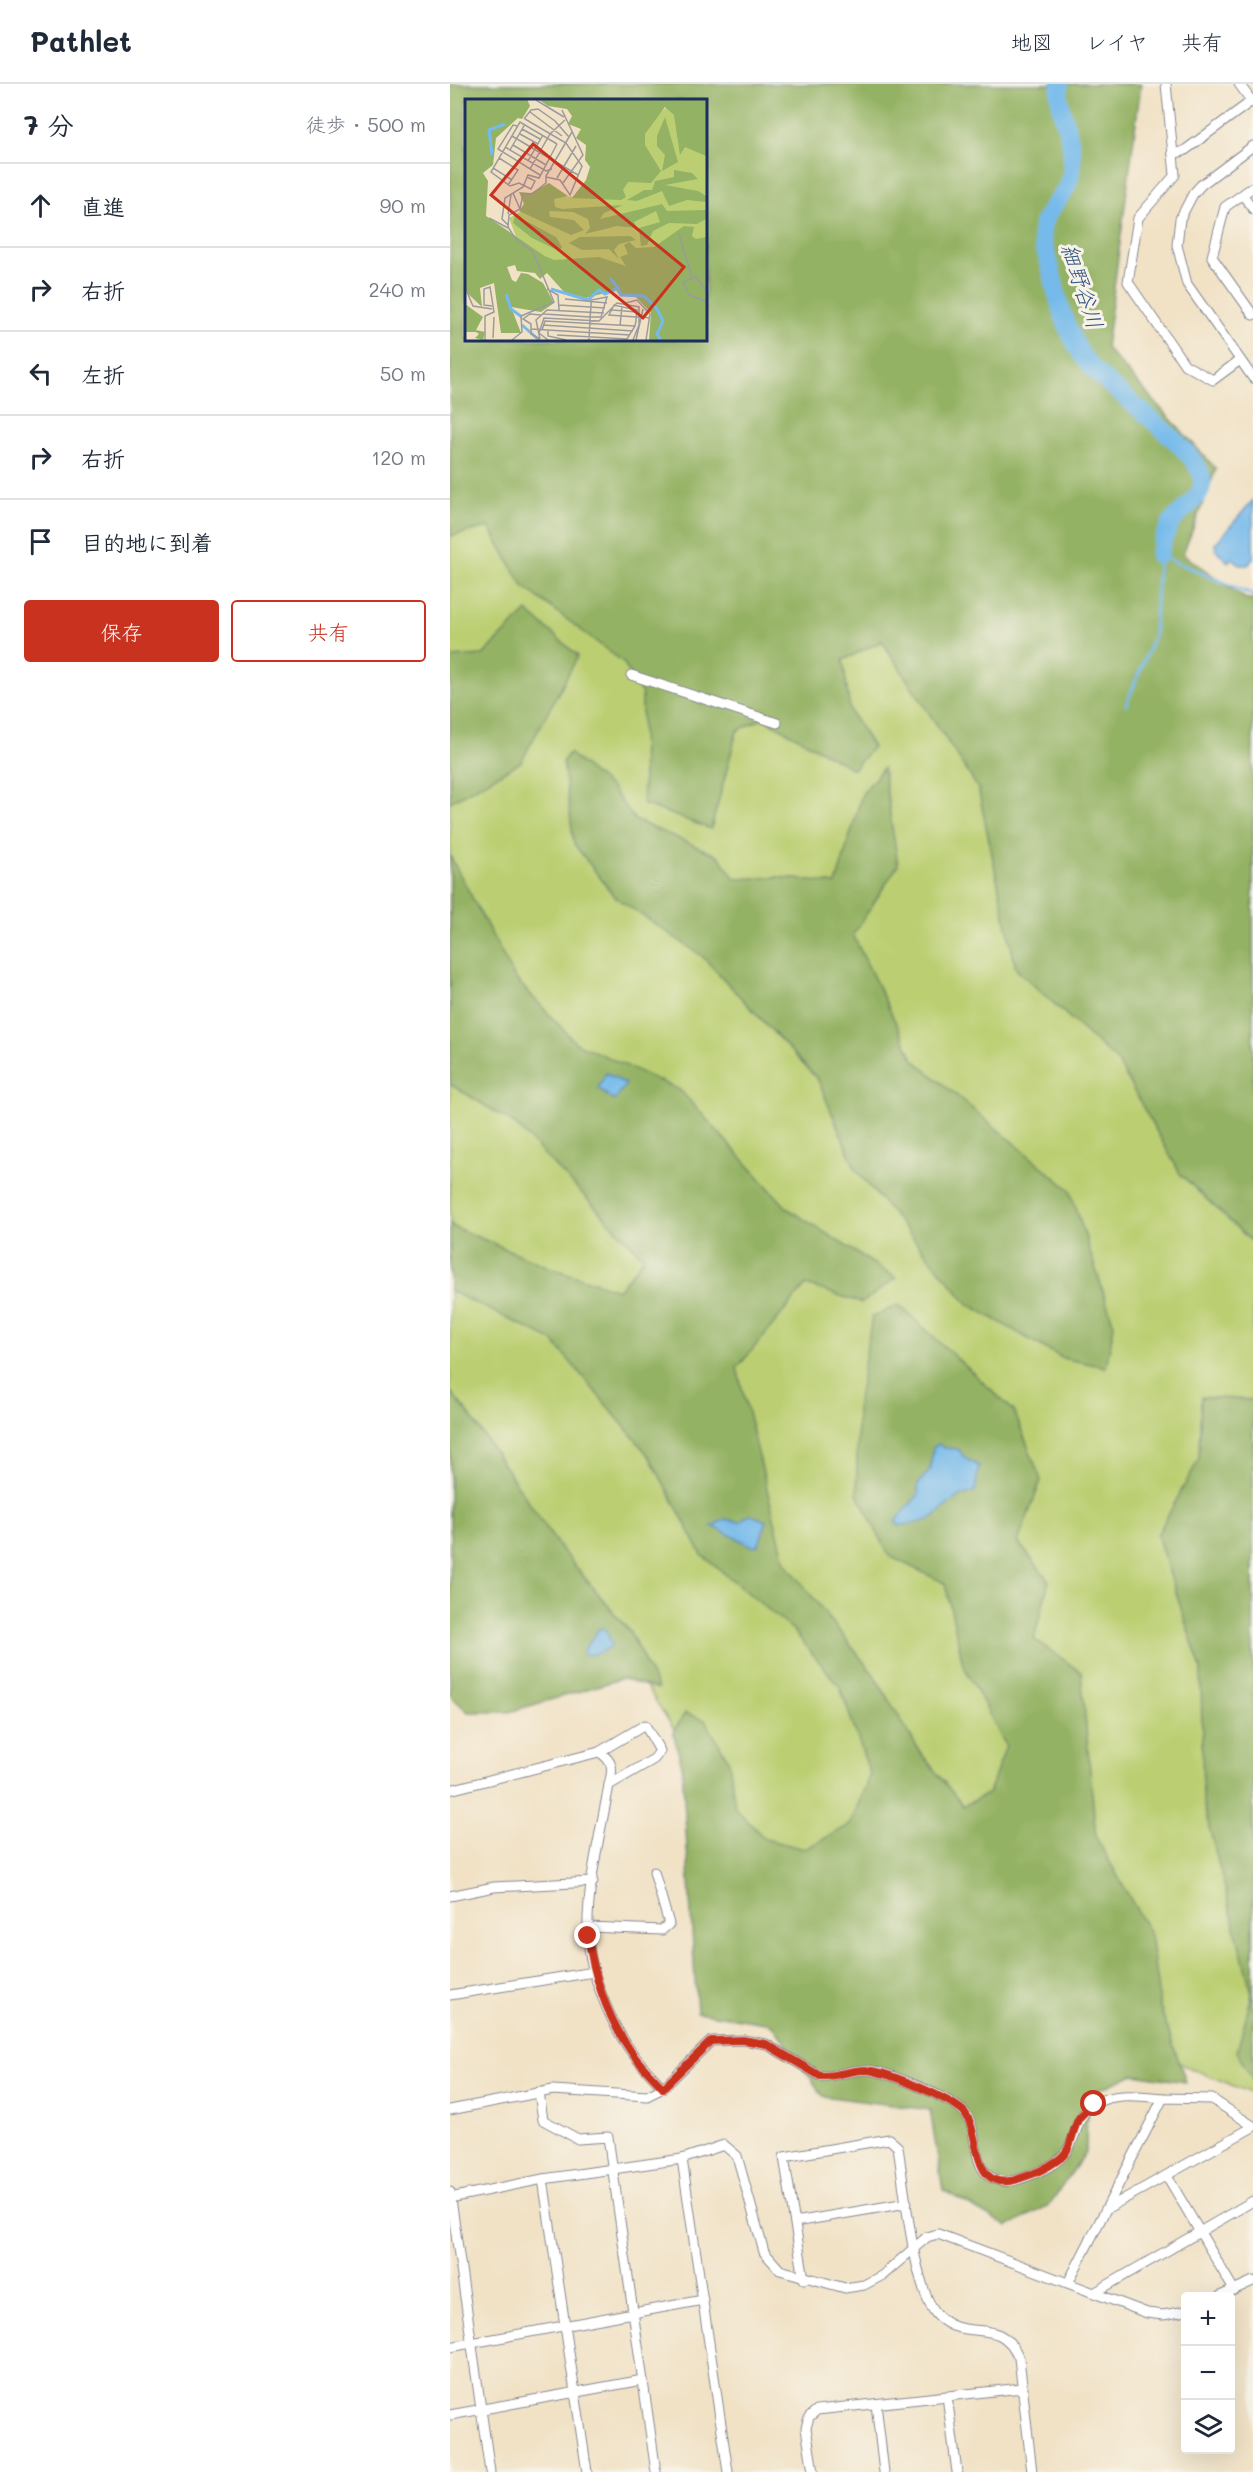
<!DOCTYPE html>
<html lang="ja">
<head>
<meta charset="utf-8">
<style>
  :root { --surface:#fff; --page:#f2f2f3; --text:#1f2937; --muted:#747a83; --line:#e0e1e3; --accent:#c8321e }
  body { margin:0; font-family:Mali,"Klee One",sans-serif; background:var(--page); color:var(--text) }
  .controls { position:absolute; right:18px; bottom:18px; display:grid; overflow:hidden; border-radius:6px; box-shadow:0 6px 24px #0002 }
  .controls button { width:54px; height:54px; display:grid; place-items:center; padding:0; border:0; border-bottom:2px solid var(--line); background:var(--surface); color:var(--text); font:30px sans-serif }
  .stop { position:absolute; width:18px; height:18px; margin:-14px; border:4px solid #c8321e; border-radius:50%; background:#fff }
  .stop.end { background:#c8321e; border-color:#fff; box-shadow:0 2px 6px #0008 }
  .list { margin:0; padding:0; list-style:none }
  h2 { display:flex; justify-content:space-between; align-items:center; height:78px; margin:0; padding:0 24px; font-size:26px }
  h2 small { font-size:20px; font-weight:400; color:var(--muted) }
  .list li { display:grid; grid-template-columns:39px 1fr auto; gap:18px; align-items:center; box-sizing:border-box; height:84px; padding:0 24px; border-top:2px solid var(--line) }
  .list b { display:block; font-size:22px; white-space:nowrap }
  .list em { font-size:20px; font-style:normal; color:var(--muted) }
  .actions { display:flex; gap:12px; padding:18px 24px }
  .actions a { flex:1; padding:14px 0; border:2px solid var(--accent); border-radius:6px; text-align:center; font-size:21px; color:var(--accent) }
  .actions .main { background:var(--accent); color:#fff }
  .icon { flex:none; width:33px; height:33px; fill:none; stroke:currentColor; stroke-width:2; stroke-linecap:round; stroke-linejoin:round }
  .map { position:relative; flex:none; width:803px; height:2388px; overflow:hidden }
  header { display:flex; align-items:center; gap:36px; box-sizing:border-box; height:84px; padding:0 30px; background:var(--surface); border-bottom:2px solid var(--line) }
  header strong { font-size:28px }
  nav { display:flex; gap:33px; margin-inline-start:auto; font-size:21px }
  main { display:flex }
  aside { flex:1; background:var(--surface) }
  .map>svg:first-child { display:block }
</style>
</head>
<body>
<header>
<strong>Pathlet</strong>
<nav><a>地図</a><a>レイヤ</a><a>共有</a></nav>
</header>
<main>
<aside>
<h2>7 分<small>徒歩 · 500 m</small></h2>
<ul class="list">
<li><svg class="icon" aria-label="ahead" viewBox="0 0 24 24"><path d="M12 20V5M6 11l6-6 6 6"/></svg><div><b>直進</b></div><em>90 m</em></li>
<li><svg class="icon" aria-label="right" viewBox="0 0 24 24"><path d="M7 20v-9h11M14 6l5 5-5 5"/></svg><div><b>右折</b></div><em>240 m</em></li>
<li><svg class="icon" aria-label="left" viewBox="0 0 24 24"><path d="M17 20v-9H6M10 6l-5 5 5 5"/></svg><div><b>左折</b></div><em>50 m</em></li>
<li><svg class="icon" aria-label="right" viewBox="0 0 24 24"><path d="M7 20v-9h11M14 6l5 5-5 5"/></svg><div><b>右折</b></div><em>120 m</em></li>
<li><svg class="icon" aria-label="arrive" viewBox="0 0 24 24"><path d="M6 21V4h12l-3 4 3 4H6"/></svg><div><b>目的地に到着</b></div></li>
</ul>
<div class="actions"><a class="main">保存</a><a>共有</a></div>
</aside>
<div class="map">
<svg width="803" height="2388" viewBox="0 0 803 2388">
  <rect width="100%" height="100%" fill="#f7f3e8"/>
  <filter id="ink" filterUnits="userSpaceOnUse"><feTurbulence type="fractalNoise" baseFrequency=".0167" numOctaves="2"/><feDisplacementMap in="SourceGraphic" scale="12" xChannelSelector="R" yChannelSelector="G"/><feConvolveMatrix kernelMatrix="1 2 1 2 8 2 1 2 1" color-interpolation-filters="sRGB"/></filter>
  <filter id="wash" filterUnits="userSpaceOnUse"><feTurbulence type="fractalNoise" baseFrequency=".008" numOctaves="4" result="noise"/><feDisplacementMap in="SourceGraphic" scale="24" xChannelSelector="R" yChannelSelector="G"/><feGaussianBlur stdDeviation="1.35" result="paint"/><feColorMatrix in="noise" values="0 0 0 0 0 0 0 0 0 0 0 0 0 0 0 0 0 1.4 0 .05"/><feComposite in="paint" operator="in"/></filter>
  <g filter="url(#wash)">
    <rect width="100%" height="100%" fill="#f1e2c6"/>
    <polygon fill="#bbcf72" stroke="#6b7f68" stroke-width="1.5" points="0,391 448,527 803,1065 803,2010 334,1816 178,1574 0,1406"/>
    <g fill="#94b264" stroke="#587061" stroke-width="1.5" fill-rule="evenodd">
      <path d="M0,0H691L656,264L766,385L733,470L796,515H803V1159L731,1091L667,977L566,885L528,704L432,557L393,576L400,627L423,663L403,685L313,634L287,647L261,745L193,720L192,610L173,578L73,502L39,443L0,452ZM16,16H255V255H16Z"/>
      <polygon points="77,527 128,572 71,678 0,718 0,573 33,571"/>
      <polygon points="119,669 162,705 185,736 269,772 285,795 329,793 386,800 412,710 433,684 448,781 403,851 464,976 620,1106 664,1241 656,1283 612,1274 518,1220 406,1086 368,996 252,872 164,812 124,760 113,677"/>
      <polygon points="0,772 65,894 126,959 230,1006 338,1125 446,1194 412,1219 356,1201 287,1284 335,1478 424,1591 470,1668 513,1722 539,1709 556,1662 513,1580 495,1499 439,1472 407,1409 407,1322 422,1233 449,1221 564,1327 591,1396 568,1458 599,1497 584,1555 631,1588 646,1753 700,1850 710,1923 736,1998 684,1990 637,2011 636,2068 599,2121 558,2143 493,2106 480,2026 373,2012 322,1940 247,1928 232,1682 223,1648 235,1629 255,1636 279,1677 285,1724 315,1755 355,1765 400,1741 420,1690 390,1603 343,1546 252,1471 199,1372 102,1256 0,1207 0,1139 4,1143 101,1184 168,1206 194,1174 65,1040 0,1000"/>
      <polygon points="0,1307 19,1330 110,1464 180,1548 208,1605 171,1595 59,1628 18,1628 0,1611"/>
      <polygon points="751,1313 803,1316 803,1997 787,1968 802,1910 753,1719 751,1585 707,1451 749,1375"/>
    </g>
    <g fill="#74baeb" stroke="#4874a4" stroke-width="1.5">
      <polygon points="803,416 803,475 798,481 791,481 782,474 778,478 766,466 765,460"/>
      <polygon points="156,989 176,1000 164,1017 148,1004"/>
      <polygon points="489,1360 494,1364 508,1365 515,1374 529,1382 525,1408 509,1412 479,1436 449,1442 446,1437 468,1411 468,1400 480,1386 483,1364"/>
      <polygon points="302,1431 316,1437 309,1461 304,1463 262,1442 275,1435 290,1438 297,1432"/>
      <path d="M153,1544L156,1545L162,1561C154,1568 144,1572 134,1570L133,1567L149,1545Z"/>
    </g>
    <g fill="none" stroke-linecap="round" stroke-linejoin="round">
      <polyline stroke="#74baeb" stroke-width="3" points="676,621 704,552 709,471 803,511"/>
      <path stroke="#74baeb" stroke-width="18" d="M610,0C606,27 623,49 622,75C622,89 619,103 610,113C603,123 594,132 592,144C590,157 596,167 599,179C609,218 617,261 648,290C671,312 748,367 752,394C755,412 735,423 725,434C716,445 712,457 709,471"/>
    </g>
  </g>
  <g filter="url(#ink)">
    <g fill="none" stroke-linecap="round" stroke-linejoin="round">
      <g stroke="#868892" stroke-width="11">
        <g id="minor">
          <polyline points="716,0 725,91 688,134 678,198 735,281 763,296 790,276"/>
          <polyline points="789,0 803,19"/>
          <polyline points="803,62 751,101 743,110 730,135 727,161 737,200 803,294"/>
          <polyline points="723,70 734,67 803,16"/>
          <polyline points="803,103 775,123 762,173 803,231"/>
          <polyline points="793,111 803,125"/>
          <polyline points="181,591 327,639"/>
          <path d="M149,1668C164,1677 163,1686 159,1701"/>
          <path d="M0,1706L149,1668L195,1641L210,1667L204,1675L159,1701C151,1747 136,1806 138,1851C139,1888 161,1941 183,1970C192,1982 203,1993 213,2004"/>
          <polyline points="0,1812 44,1803 143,1798"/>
          <polyline points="138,1843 212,1846 219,1840 204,1788"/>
          <polyline points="0,1911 144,1888"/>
          <polyline points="89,2008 93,2036 128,2055 158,2053 206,2388"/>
          <path d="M0,2026L103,2006L197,2012L213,2004L261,1957L293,1956L316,1960L370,1992C386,1993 399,1986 415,1986C434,1986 502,2014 515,2029C531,2048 518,2091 551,2097C560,2099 570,2095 578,2092C591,2087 608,2080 616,2068C629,2051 624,2032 646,2019C665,2008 692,2012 713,2014"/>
          <polyline points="232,2075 278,2388"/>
          <polyline points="717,2092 784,2206"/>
          <polyline points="93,2095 137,2388"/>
          <polyline points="0,2108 40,2388"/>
          <polyline points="0,2114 93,2095 232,2075 274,2061 287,2072 314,2168 330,2186 395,2204 414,2201 433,2191 477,2153 488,2150 697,2229 713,2231 736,2227"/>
          <polyline points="656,2125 803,2043"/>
          <polyline points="345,2138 457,2119"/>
          <path d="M354,2195L334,2073L439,2055L448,2063C454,2101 464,2208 488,2232C516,2260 550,2229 569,2274L582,2388"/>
          <polyline points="618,2199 713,2014 762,2015 803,2042"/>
          <polyline points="644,2209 803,2117"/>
          <polyline points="770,2212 803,2197"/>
          <polyline points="0,2263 253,2216"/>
          <polyline points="497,2312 507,2388"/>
          <polyline points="426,2320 434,2388"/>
          <polyline points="0,2331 193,2296"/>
          <polyline points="363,2388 356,2344 359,2333 367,2326 572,2304"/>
        </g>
      </g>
      <use href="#minor" stroke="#fff" stroke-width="9"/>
    </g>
  </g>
  <g fill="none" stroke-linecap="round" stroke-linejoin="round" filter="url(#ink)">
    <path stroke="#c8321e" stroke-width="8" d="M138,1852C144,1893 158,1935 182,1969C191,1982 203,1993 213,2004L261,1957L293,1956L316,1960L370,1992C386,1993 400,1986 415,1986C436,1987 487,2010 505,2021C508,2023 513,2026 515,2029C532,2051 519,2113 571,2094C584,2090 597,2084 608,2076C622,2067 621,2050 628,2036C631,2030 639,2025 644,2020"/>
  </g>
  <g text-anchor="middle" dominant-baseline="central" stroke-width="6" stroke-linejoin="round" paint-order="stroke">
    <g font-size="22" font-style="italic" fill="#315281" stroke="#f7f3e8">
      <text transform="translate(633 202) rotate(72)">細野谷川</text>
    </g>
  </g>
  <g transform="translate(15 15)">
    <rect width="242" height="242" fill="#f1e2c6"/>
    <path d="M205,5L241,46V145L163,169L88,162L51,138L44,119L87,96L110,98L177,48L175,32Z" fill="#bbcf72"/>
    <path d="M0,0H62L65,7L57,20L53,19L31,39L28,66L18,74L23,82L21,117L80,157L89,161L134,158L161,167L155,158L163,155L159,146L164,143L171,149L189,148L219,127L229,128L227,137L231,140L241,138V241H184L186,214L169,196L155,197L151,191L121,199L100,194L82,174L75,180L70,174L52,172L50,166L42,168L47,181L51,183L56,174L63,175L78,184L89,204L76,213L46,208L56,234H36L29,184L15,189L17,208L0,192ZM73,0H241V57L220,48L215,56L209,16L200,8L180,35V46L196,72L186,84L163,83L158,91L161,98L156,101L107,99L121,81L125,68L120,61L121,46L111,39L116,30L103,25L107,17L102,10L83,7ZM200,18L213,63L197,72L200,56L192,47V37ZM209,71L227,74L233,80L200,86L233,92L241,97V103L222,101L204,107L197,92L172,102L162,101L179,91H187L190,82L209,78ZM84,84L103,97L89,100L90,108L97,110L158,106L139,114L135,120L197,105L202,112L241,111V120L232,125L204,124L188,132L182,146L176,147L174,129L195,123L191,112L169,123L172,129L152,127L120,135L125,129L123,120L108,113L84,112L85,118L109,121L119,131L106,136L54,112L59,105L54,93L66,94ZM50,116L91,138L97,148L94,152L67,139L48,124ZM165,137L171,141L154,145L149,151L154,160L144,150L117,151L104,144L115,138ZM0,205L18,218L11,231L20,233L18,241L10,239L14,235L11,233H0Z" fill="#94b264"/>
    <path fill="none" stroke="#74baeb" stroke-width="3" d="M27,56L24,31L40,25M153,189L156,196L179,197L192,210L198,222L192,235L196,241M86,190L123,201L134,191L140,195L153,189L145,179M41,195L46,210L57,218M57,226L74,241"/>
    <path fill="none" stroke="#9b9a9c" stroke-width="1.5" d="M71,1L99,18M97,11L118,56L98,84M65,13L97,37M59,20L66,11L73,10L90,22L104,38M60,20L101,44L117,67L105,96L95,81L81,78M52,27L48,26L33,50L75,76M57,30L75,40M55,35L73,45M47,37L113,76M48,46L81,66M40,48L81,72L87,70M45,51L60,25M34,59L53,71L43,86M63,62L78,36M28,69L47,81M65,70L85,35L100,21M62,78L70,82L66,90L54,84L45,87L26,73L55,23L92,45M92,79L111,47M55,110L58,95H67L81,84V77L107,33M43,115L46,96M24,119L43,129M43,126L37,120L40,99L58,88L63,76L74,79L92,45M214,135L227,178M82,190L93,196L94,211M242,192L231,178L218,183L224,196L242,203M2,193L8,207L27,210M100,200L142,204M161,204L172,201L185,215L181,241M94,206L140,209M147,211L172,213M78,215H79L109,217L125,218H136L142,198L126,201V208L125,218V221L124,241M78,226L168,232M155,227L157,207M66,230L165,236M77,231L80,222L170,227M83,231V237L101,241M92,236L162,240L170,227L171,222V218L172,213V211L149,206L144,216L171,218H177L185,219M28,239L29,218M75,240L71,221L82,211L139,214M75,240L66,235V225L58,220L65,215L76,216M20,241V217L29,213L25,188L19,190V206L27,207M47,241L57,233L56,217L89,203L68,153L50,139L43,128L44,116L55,110L48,94M83,241L74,234L79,219L134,222L152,204L174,208V226L168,241M171,241L178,210"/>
    <path fill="#c8321e" fill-opacity="0.15" stroke="#c8321e" stroke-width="3" d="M68,45L219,168L178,219L26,96Z"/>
    <rect width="242" height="242" fill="none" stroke="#1b2f5e" stroke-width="3"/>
  </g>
</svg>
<div class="controls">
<button>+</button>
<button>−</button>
<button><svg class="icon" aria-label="layers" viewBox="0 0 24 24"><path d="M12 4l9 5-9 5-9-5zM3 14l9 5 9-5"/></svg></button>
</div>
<div class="stop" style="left:644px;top:2020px"></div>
<div class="stop end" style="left:138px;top:1852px"></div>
</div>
</main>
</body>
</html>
